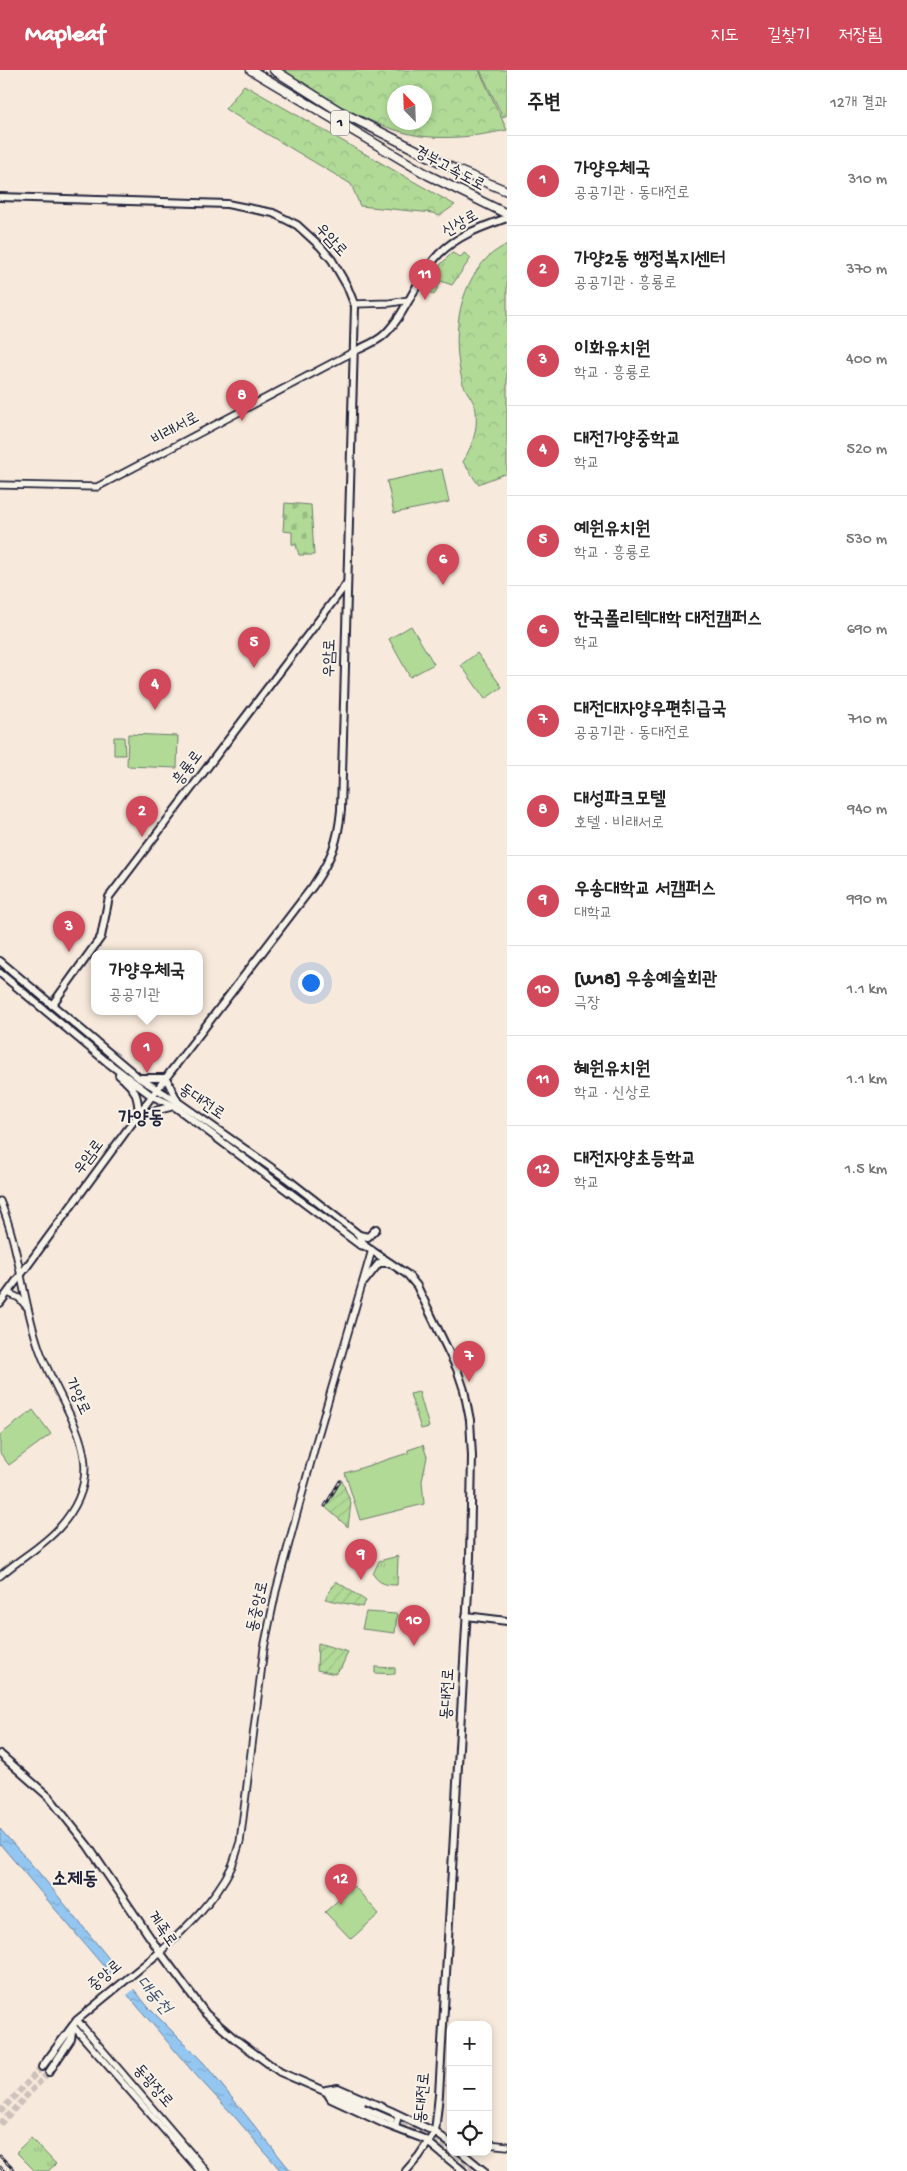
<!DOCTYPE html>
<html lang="ko">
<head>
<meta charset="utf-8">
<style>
  :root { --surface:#fff; --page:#f2f2f2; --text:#222; --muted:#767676; --line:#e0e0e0; --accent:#d1495b }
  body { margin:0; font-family:"Gochi Hand","Poor Story",sans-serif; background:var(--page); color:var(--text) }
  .controls { position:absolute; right:15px; bottom:15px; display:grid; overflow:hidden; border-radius:10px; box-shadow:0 2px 8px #0003 }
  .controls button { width:45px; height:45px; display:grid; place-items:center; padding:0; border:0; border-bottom:1px solid var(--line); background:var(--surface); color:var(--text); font:25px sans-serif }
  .compass { position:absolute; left:387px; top:15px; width:45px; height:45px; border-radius:50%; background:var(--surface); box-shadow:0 2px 8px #0003; rotate:337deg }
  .you { position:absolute; left:310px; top:912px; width:18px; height:18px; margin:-12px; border:4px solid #fff; border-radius:50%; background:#1a73e8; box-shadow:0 0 0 8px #1a73e833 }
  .badge { display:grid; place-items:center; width:32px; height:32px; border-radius:50%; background:var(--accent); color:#fff; font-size:16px; font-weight:700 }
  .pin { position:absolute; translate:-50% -41px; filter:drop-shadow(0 1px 2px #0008) }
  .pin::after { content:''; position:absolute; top:26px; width:18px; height:15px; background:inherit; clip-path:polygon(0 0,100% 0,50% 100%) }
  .popup { position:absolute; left:91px; top:880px; width:112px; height:65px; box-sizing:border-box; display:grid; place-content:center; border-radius:10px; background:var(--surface); filter:drop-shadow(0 1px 4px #0005); font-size:16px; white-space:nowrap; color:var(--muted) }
  .popup b { font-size:19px; color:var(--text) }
  .popup::after { content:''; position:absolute; left:50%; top:100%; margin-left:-10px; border:10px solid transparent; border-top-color:var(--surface) }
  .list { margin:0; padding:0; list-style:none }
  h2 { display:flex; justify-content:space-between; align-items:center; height:65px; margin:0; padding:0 20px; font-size:21px }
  h2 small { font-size:16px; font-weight:400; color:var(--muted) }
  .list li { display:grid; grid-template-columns:32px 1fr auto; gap:15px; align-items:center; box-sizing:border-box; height:90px; padding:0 20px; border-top:1px solid var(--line) }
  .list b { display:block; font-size:19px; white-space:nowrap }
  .list p { margin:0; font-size:16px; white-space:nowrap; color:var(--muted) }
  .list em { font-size:16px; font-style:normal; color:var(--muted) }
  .icon { flex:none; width:28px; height:28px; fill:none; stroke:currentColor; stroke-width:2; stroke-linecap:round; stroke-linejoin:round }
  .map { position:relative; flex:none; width:507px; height:2101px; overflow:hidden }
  header { display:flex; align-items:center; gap:30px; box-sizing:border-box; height:70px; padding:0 25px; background:var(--accent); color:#fff }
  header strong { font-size:24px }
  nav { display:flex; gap:28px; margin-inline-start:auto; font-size:18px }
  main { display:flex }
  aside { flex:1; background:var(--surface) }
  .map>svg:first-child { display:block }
</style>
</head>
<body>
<header>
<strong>Mapleaf</strong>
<nav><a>지도</a><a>길찾기</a><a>저장됨</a></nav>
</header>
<main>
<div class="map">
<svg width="507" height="2101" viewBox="0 0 507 2101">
  <defs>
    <pattern id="grass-tufts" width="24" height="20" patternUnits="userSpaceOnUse" patternTransform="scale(1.25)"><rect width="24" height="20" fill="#b1da97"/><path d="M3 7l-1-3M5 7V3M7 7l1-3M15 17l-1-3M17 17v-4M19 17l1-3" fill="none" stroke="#98bb83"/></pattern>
    <pattern id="forest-crowns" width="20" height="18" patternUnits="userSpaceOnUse" patternTransform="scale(1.25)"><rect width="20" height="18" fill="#b1da97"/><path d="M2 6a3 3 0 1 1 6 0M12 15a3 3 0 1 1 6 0" fill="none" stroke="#98bb83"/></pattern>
    <pattern id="cemetery-stones" width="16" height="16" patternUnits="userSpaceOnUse" patternTransform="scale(1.25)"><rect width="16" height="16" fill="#b1da97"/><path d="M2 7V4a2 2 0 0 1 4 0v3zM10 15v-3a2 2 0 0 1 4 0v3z" fill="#98bb83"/></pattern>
    <pattern id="garden-furrows" width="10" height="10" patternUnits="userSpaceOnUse" patternTransform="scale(1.25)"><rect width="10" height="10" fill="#b1da97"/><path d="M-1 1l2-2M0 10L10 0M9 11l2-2" fill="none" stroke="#98bb83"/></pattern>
    <pattern id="water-ripples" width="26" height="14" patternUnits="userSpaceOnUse" patternTransform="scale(1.25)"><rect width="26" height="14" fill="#93c6f0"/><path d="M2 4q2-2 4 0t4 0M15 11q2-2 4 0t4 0" fill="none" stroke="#7eaacf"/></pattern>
  </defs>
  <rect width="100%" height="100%" fill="#f7e9db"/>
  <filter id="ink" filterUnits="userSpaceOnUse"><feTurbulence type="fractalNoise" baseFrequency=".02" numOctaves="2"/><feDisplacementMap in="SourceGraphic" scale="10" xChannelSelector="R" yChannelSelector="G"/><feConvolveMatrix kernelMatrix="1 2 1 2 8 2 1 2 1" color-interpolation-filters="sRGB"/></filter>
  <g filter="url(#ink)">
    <g fill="url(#grass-tufts)" stroke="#6a7e69">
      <polygon points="480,0 507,0 507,45 503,47"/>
      <polygon points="452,183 461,187 464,183 471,188 452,215 441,211 434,225 424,219 439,196"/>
      <path d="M398,1486L397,1515C386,1515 379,1514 373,1504L379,1491Z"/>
      <polygon points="375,1597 395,1598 395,1604 375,1603"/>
      <polygon points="31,2068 56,2094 48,2101 35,2101 18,2084 17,2081"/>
    </g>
    <g fill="url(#forest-crowns)" stroke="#6a7e69" fill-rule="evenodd">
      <path d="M280,0H479L507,60C482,65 457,69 430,67C383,64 319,26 280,0ZM394,22H424V52H394Z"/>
      <polygon points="244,15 455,135 439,146 433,143 360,136 351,114 225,39"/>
      <path d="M507,174V407L504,404L478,414L463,392C472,375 478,362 476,341C475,330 464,321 462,310C452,269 456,219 488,187C493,182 501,178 507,174Z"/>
    </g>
    <polygon fill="url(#cemetery-stones)" stroke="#6a7e69" points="285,433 311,435 314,485 299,485 296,475 292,474 292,462 283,461"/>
    <g fill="url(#garden-furrows)" stroke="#6a7e69">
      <polygon points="341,1409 351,1433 348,1457 324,1436"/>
      <polygon points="336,1511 366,1531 362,1537 325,1529"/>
      <polygon points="318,1573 348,1582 341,1598 335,1604 317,1600"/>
    </g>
    <g fill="#b1da97" stroke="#6a7e69">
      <polygon points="442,399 449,432 394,443 387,411"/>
      <polygon points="411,556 434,594 410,607 389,569"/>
      <polygon points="477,583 502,617 485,629 461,595"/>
      <polygon points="128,664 178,666 177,698 127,696"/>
      <polygon points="114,667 124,667 125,685 114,685"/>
      <polygon points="419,1322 429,1357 421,1359 410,1324"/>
      <polygon points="33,1340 51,1364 9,1395 0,1383 0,1365"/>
      <polygon points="423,1375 427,1387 422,1411 424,1434 360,1450 345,1403 408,1383 408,1380"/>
      <polygon points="366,1542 397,1544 395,1563 362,1559"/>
      <polygon points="354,1816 379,1844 351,1869 325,1842"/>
    </g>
    <polygon fill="url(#water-ripples)" stroke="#6684a8" points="0,1759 41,1805 149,1938 203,1992 291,2101 281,2101 234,2046 193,2002 0,1774"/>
    <polygon fill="#f7e9db" points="120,1898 136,1917 126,1926 110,1906"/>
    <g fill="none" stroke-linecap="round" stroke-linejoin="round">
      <g stroke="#ccc1bb" stroke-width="6" stroke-dasharray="6 3" stroke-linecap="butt">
        <polyline points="0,2042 42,1997"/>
        <polyline points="392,2045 412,2054"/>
        <polyline points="393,2051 434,2069 471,2101"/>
        <polyline points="0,2054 49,2002"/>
        <polyline points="456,2082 478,2101"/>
      </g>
      <g stroke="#22223b" stroke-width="9">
        <g id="tertiary">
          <polyline points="355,234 390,233 409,230"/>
          <polyline points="0,415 97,417 355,281"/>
          <path d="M0,1131C20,1178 22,1230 39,1278C61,1342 118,1393 59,1458C42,1477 19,1489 0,1506"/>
          <polyline points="8,1223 19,1228 26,1236"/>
          <path d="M160,1882C186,1858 215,1830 231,1798C235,1790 237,1780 240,1772L264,1578L276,1521L317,1369L372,1180"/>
          <polyline points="77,1950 206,2101"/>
          <polyline points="73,1956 200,2101"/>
          <polyline points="389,2055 396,2055 398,2046 394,2043"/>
          <polyline points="488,2074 507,2076"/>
        </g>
      </g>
      <g stroke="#22223b" stroke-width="10">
        <g id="secondary">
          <path d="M0,127L227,134L273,143L297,155L320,176L332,190L347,216L355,236L341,740C338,773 331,789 313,816L152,1026L0,1233"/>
          <path d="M355,281C365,276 377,272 385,264C408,241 417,207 439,184C458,165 482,157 507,148"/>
          <polyline points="0,891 139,1008 178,1032 286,1108 358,1164 365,1176"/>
          <polyline points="0,903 107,992 152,1026 174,1036 360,1175 365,1176 408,1205 417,1216 457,1299 464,1320 470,1350 472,1386 470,1487 439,2025 435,2062 419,2086 406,2101"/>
          <polyline points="52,935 101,867 109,827 347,513"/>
          <path d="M119,1005C135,1019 138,1023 139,1045"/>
          <polyline points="140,1008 166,1008"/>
          <polyline points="166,1008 177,1030"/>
          <polyline points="139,1045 174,1036"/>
          <polyline points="359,1165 368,1167 376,1159"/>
          <polyline points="364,1212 379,1193 390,1193"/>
          <polyline points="466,1546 507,1551"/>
          <polyline points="0,1684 49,1727 88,1776 160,1882 206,1944 235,1969 280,2002 391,2050"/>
          <polyline points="42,1997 77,1950 160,1882"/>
          <polyline points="49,2002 71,1969 73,1956"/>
          <polyline points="326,2020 338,2018 391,2041 435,2062 451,2074"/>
          <polyline points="326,2021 331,2029 387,2055 424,2069 463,2101"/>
          <polyline points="332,2021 362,2033"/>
          <polyline points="461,2082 484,2101"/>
        </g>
      </g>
      <g stroke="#22223b" stroke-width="11">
        <g id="motorway">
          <polyline points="251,0 428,105 507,144"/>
          <polyline points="274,0 339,41 454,99 507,121"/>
        </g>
      </g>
      <use href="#tertiary" stroke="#f7f3e8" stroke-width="5.5"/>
      <use href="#secondary" stroke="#f7f3e8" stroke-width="6"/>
      <use href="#motorway" stroke="#f7f3e8" stroke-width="8"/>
      <g stroke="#22223b" stroke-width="3">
        <g id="rail">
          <polyline points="325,1436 340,1411"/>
          <polyline points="0,2086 15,2101"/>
          <polyline points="0,2097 4,2101"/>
        </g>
      </g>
      <use href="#rail" stroke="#f7f3e8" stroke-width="1" stroke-dasharray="4" stroke-linecap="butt"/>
    </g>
  </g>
  <g text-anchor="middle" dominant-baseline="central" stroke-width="4" stroke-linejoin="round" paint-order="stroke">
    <rect fill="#f7f3e8" stroke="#62616f" stroke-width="1" x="331" y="40.5" width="18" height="25" rx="4"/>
    <g font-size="15" font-weight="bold" fill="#22223b">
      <text x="340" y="53">1</text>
    </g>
    <g font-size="16" fill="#22223b" stroke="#f7f3e8">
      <text transform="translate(449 100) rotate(28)">경부고속도로</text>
      <text transform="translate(461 155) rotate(-29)">신상로</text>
      <text transform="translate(330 171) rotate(48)">우암로</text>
      <text transform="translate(176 360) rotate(-29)">비래서로</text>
      <text transform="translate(331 588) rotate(-88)">우암로</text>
      <text transform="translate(189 699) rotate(-53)">흥룡로</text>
      <text transform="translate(201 1033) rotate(34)">동대전로</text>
      <text transform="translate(90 1088) rotate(-53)">우암로</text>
      <text transform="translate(76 1327) rotate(65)">가양로</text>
      <text transform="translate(259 1537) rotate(-77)">동중앙로</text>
      <text transform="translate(449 1624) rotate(-87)">동대전로</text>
      <text transform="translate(161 1860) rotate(55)">계족로</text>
      <text transform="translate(106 1907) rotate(-40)">중앙로</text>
      <text transform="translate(152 2017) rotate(49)">동광장로</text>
      <text transform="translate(424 2028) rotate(-85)">동대전로</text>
    </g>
    <g font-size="18" font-style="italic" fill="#445371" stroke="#f7f3e8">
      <text transform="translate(153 1926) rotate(49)">대동천</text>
    </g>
    <g font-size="19" font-weight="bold" fill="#22223b" stroke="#f7f3e8">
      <text x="141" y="1049">가양동</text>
      <text x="75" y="1810">소제동</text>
    </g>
  </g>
</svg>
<div class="controls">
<button>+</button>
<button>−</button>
<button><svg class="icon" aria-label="locate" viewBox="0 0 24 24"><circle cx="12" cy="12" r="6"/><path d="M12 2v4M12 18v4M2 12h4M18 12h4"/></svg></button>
</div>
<svg class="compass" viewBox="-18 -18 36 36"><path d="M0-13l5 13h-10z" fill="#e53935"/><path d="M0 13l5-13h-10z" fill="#767676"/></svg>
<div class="you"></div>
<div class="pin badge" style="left:147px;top:1003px">1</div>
<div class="popup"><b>가양우체국</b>공공기관</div>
<div class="pin badge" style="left:142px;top:767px">2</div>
<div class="pin badge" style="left:69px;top:882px">3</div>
<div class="pin badge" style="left:155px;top:640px">4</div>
<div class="pin badge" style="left:254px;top:598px">5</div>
<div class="pin badge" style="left:443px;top:515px">6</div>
<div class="pin badge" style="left:469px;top:1312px">7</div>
<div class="pin badge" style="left:242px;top:351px">8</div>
<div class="pin badge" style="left:361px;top:1510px">9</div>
<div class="pin badge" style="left:414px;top:1576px">10</div>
<div class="pin badge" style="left:425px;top:230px">11</div>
<div class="pin badge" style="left:341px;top:1835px">12</div>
</div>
<aside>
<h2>주변<small>12개 결과</small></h2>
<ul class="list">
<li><span class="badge">1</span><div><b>가양우체국</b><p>공공기관 · 동대전로</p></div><em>310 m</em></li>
<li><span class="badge">2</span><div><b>가양2동 행정복지센터</b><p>공공기관 · 흥룡로</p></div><em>370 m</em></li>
<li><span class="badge">3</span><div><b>이화유치원</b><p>학교 · 흥룡로</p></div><em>400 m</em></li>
<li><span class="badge">4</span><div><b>대전가양중학교</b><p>학교</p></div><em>520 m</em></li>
<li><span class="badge">5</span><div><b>예원유치원</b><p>학교 · 흥룡로</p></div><em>530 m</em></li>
<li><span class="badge">6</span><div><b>한국폴리텍대학 대전캠퍼스</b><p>학교</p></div><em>690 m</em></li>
<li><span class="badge">7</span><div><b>대전대자양우편취급국</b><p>공공기관 · 동대전로</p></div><em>710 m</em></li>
<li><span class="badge">8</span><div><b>대성파크모텔</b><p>호텔 · 비래서로</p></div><em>940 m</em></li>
<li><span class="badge">9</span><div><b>우송대학교 서캠퍼스</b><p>대학교</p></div><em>990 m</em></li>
<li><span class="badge">10</span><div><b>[W18] 우송예술회관</b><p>극장</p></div><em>1.1 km</em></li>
<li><span class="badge">11</span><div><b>혜원유치원</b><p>학교 · 신상로</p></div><em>1.1 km</em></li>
<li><span class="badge">12</span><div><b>대전자양초등학교</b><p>학교</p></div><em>1.5 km</em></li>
</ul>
</aside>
</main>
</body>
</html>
